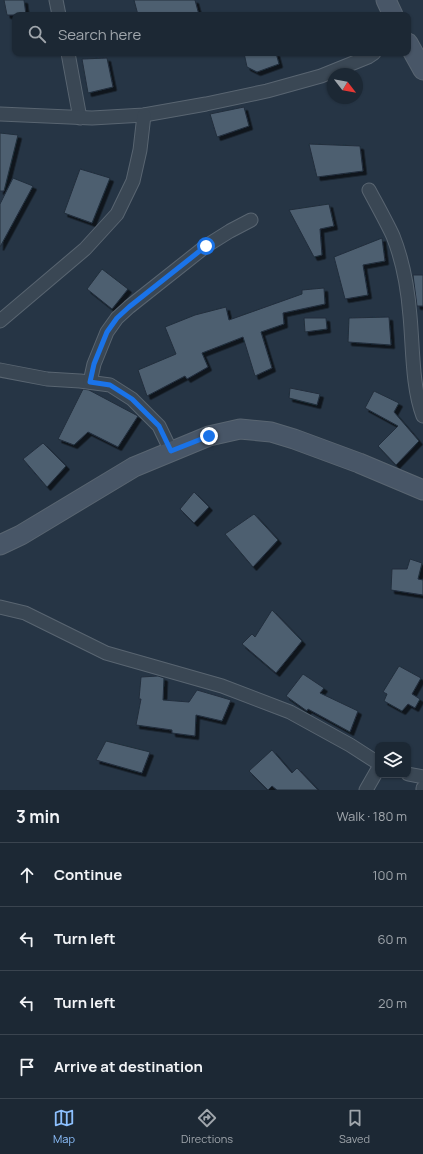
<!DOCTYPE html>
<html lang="en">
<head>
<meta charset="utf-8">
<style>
  :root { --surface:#1c2834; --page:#293440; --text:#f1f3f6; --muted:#a0a6ac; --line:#3a444f; --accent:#8dc0fe }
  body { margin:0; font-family:Manrope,sans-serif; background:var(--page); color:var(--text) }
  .controls { position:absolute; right:12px; bottom:12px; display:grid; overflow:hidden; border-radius:8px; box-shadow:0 1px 3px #0004 }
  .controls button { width:36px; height:36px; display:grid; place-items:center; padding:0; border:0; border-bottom:1px solid var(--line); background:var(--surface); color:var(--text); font:20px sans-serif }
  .compass { position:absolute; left:327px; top:68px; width:36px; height:36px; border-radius:50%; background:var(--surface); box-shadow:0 1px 3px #0004; rotate:121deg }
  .stop { position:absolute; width:12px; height:12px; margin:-9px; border:3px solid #1a73e8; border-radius:50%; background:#fff }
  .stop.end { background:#1a73e8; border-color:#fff; box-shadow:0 1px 4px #0008 }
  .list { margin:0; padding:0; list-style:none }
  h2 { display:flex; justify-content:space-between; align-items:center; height:52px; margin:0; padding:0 16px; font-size:17px }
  h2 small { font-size:13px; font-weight:400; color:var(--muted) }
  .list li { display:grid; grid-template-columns:26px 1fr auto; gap:12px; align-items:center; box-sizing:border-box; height:64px; padding:0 16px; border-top:1px solid var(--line) }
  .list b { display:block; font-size:15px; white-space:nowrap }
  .list em { font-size:13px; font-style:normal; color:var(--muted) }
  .icon { flex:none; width:22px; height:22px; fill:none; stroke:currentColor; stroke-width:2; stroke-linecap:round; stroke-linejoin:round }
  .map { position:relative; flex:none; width:423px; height:790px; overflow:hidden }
  .search { position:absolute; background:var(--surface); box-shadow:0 1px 3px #0004; left:12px; right:12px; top:12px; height:44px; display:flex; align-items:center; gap:10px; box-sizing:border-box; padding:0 14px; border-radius:8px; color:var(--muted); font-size:15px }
  .sheet { height:308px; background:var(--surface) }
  nav { display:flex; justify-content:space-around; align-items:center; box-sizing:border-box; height:56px; border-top:1px solid var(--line); background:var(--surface); font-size:11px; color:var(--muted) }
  nav a { display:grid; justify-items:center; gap:2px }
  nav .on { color:var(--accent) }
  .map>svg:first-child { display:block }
</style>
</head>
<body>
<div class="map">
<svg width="423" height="790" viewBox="0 0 423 790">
  <defs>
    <filter id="shadow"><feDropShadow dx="3.5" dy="3.5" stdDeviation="0" flood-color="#0009"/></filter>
  </defs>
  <rect width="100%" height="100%" fill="#263545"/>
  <g fill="#4e5e70" stroke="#212e3c" filter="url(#shadow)">
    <polygon points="4,0 24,0 26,15 7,15"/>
    <polygon points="134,0 195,0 199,15 138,15"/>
    <polygon points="244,53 276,53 279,64 257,72 247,67"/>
    <polygon points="107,58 113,87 88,93 82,59"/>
    <polygon points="244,107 249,126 217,137 210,114"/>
    <polygon points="0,133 18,135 4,191 0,191"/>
    <polygon points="309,144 360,146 363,171 317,177"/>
    <polygon points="80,169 110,178 92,223 64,213"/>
    <polygon points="13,178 33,186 0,247 0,204"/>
    <polygon points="329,204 334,226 320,229 322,255 314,257 289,210"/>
    <polygon points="382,238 385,261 363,265 368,295 345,299 334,257"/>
    <polygon points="102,269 128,289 112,309 87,289"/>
    <polygon points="413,275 423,275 423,306 417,306"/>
    <polygon points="324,288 325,304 283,313 284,324 261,332 272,368 255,376 243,337 202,353 208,367 187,379 185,376 147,396 138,370 176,354 165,327 195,315 226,307 229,320 302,294 302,290"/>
    <polygon points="389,317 391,345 348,342 349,318"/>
    <polygon points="304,318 326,318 327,329 305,332"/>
    <polygon points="290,388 320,394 317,405 289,398"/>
    <polygon points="83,389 89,390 138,416 118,447 88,432 74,445 58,439"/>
    <polygon points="374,391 399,403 394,412 419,441 396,465 378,446 398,426 365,408"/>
    <polygon points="43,443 66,466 47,487 23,459"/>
    <polygon points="194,492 209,507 194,523 180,509"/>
    <polygon points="254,514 278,540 253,567 225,534"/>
    <polygon points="410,559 422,563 418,579 423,580 423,595 391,590 392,569 407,569"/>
    <polygon points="272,610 302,641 276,673 242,644 252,634 255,637"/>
    <polygon points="399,666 421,678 412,694 420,699 415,708 408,704 402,711 384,701 387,694 383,692"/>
    <polygon points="303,674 324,688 320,693 358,711 350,732 308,709 307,711 286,696"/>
    <polygon points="158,676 164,678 163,700 189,702 197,690 231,700 222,721 196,715 195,736 172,733 172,730 136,725 141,699 139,699 141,677"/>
    <polygon points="106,741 150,752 142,773 96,760"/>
    <polygon points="272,750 292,773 297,768 318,790 277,790 272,786 268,790 249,771"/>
  </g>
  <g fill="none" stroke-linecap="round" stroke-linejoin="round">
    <g stroke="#596571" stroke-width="15">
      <g id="minor">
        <polyline points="56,0 59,15"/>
        <polyline points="68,53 80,118"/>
        <polyline points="0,114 92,118 144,115 206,104 267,91 321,76 368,57 374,53"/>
        <path d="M369,190C377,205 386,221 393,236C403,261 408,290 410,316C413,347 412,387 423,416"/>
        <polyline points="0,321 85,249 117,214 133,181 140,150 144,115"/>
        <polyline points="0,370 47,379 80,381 110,385 132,399 159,426 171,451"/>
        <polyline points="90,382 94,364 107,332 117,318 129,307 206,246 230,231 251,220"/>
        <polyline points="0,607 25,613 106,653 222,686 290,712 350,745 378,763"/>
        <polyline points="408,774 423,777"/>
        <polyline points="366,790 378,769"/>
        <polyline points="423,790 423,788"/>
      </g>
    </g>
    <g stroke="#596571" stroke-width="21">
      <g id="secondary">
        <polyline points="386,0 393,15"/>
        <polyline points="408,43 423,70"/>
        <polyline points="0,545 21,535 134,467 209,436 240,429 271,432 294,439 359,463 423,490"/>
      </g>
    </g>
    <use href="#minor" stroke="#3a4754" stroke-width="13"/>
    <use href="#secondary" stroke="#485667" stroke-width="19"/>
  </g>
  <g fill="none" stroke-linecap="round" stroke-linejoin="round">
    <polyline stroke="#1a73e8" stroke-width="5" points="206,246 129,307 117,318 107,332 94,364 90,382 110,385 132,399 159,426 171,451 209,436"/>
  </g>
</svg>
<div class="controls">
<button><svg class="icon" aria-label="layers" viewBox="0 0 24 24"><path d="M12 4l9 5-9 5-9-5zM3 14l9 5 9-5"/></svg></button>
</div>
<svg class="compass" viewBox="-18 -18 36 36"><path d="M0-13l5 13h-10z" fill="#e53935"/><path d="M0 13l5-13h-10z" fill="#a0a6ac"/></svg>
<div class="stop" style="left:206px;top:246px"></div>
<div class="stop end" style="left:209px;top:436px"></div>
<div class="search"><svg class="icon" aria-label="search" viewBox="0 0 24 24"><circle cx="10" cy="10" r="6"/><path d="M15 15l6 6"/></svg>Search here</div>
</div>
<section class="sheet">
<h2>3 min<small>Walk · 180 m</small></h2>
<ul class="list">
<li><svg class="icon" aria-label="ahead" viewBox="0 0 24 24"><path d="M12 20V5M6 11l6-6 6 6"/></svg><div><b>Continue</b></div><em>100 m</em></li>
<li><svg class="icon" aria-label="left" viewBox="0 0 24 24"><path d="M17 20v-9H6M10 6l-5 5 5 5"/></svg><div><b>Turn left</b></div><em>60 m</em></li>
<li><svg class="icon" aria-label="left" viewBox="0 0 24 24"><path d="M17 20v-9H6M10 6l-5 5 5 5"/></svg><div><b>Turn left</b></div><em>20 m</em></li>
<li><svg class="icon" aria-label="arrive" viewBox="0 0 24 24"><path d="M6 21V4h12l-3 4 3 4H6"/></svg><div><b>Arrive at destination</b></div></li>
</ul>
</section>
<nav>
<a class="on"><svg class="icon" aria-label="map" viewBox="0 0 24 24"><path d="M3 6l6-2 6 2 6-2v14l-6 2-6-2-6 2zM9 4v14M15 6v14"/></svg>Map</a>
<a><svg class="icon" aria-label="directions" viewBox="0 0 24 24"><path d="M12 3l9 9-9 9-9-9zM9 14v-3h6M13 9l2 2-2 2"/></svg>Directions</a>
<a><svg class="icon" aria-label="saved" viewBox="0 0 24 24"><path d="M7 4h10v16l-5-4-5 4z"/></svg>Saved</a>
</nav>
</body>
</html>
